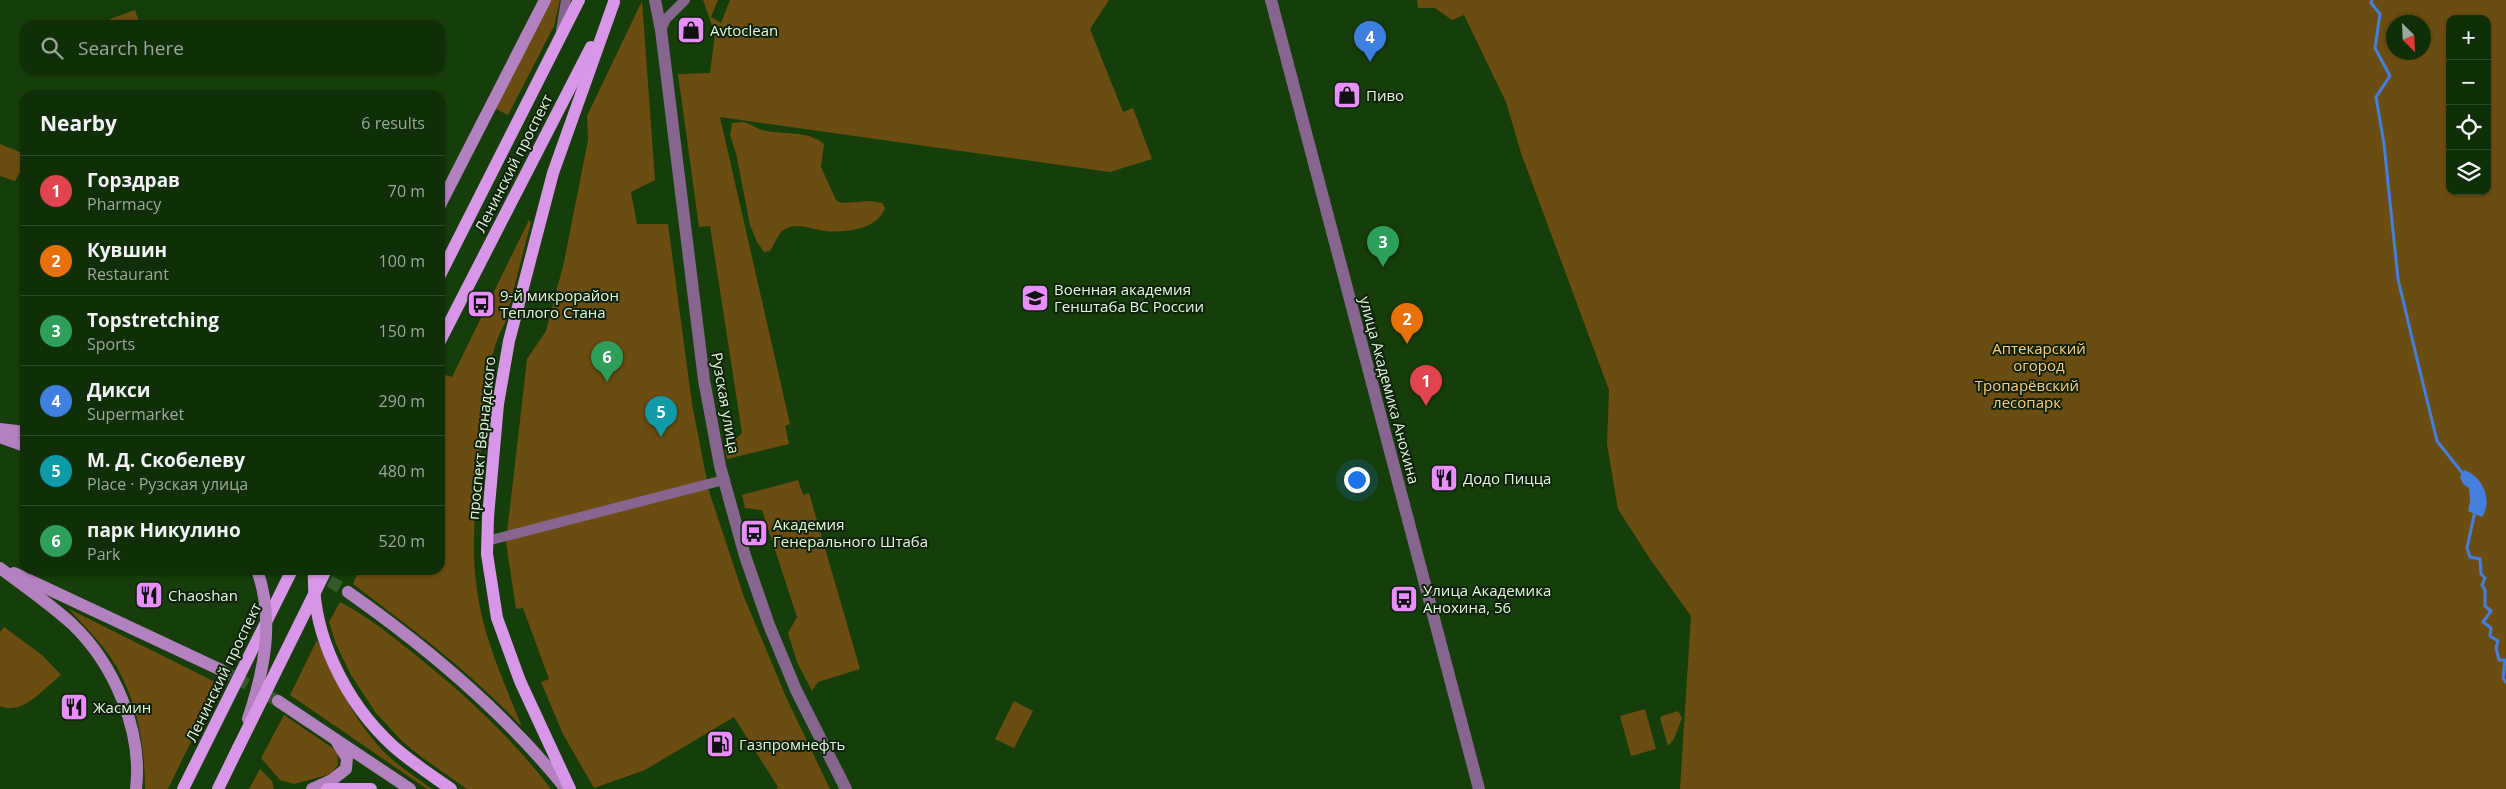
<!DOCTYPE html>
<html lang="en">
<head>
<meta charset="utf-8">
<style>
  :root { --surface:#102e08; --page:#193612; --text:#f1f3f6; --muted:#9ca89c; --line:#304a29; --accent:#e88eff }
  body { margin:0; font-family:"Open Sans",sans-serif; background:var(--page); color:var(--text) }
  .controls { position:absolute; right:15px; top:15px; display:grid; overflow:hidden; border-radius:10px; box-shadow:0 1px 4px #0004 }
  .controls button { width:45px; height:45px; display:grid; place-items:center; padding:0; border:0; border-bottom:1px solid var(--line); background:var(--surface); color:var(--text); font:25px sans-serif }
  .compass { position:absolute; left:2386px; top:15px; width:45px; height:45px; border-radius:50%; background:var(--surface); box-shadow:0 1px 4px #0004; rotate:156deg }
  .you { position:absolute; left:1356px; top:479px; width:18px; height:18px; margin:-12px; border:4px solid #fff; border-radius:50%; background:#1a73e8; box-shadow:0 0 0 8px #1a73e833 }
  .badge { display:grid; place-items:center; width:32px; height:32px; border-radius:50%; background:var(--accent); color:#fff; font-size:16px; font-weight:700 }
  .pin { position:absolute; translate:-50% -41px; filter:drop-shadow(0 1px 2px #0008) }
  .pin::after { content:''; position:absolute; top:26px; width:18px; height:15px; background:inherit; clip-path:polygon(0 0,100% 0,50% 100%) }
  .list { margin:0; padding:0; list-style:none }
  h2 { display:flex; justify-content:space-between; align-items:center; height:65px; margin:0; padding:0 20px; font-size:21px }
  h2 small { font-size:16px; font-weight:400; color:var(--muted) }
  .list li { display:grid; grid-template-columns:32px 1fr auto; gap:15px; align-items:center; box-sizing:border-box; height:70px; padding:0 20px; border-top:1px solid var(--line) }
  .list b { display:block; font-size:19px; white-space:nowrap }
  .list p { margin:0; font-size:16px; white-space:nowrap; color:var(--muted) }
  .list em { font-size:16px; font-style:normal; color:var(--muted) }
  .icon { flex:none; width:28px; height:28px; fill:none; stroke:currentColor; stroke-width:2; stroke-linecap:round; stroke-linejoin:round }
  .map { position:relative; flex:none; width:2506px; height:789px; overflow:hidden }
  .search { position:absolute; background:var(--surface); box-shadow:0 1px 4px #0004; left:20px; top:20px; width:425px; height:55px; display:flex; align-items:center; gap:12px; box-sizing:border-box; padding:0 18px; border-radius:15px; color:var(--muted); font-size:19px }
  .panel { position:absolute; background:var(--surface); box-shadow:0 1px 4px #0004; left:20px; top:90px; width:425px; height:485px; border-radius:15px }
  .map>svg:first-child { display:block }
</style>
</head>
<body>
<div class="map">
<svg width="2506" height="789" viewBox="0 0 2506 789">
  <rect width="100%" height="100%" fill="#163e0a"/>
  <g fill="#6c4d11" fill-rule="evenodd">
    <polygon points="549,0 560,0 554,26 508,115 494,108"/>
    <polygon points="703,0 718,0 711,17 721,23 730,0 1109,0 1090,29 1123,112 1133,108 1152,159 1110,172 720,117 790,424 785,426 789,444 727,459 725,450 742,433 710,226 699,227 678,74 710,73 715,34"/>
    <path d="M1417,0H2506V789H1680L1691,616L1650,559L1618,509L1607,444L1609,390L1521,153L1506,102L1464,15L1452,20L1435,8H1418ZM2450,19H2487V191H2450ZM2394,22H2424V52H2394Z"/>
    <polygon points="642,1 655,180 631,192 637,224 668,224 692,404 709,491 744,597 786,697 830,789 776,789 778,787 734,717 645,770 594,788 563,734 541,682 549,679 523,608 516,609 506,542 527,359 546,331 564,262 588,140 587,116"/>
    <polygon points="135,10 140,25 112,25 110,19"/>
    <path d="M744,122C751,124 756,128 762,130C782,135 808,130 824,144L821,167L836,200L841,203L871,201L882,203L885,208C878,230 843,233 824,231C809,229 796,221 782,231C777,236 774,245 770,251L764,252L757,242L750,225L736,153L730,135L732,123Z"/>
    <polygon points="0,144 25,154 25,163 15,181 0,176"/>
    <path d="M529,220L531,222L505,323C487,354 486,395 483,430C478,483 469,537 477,590C483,637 504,682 522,727C471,672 412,629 353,584L359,570H440V387L445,375L452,377Z"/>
    <polygon points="798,480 803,495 809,493 860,669 818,682 812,691 797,662 788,633 797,617 762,510 745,508 742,495"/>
    <path d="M340,602C363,614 383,629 403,645C458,688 509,734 551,789H467L420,756L401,740L376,713L351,675L336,644L329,622Z"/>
    <path d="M69,609L219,684L168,789H145C145,739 135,687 103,647C93,634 80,622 69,609Z"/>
    <path d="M4,627L42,655L61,675C44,688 23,716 0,706V632Z"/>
    <path d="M317,640C333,675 350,713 376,743C391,762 413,775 432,789H427L290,695Z"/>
    <polygon points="1014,701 1033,711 1014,748 995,739"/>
    <polygon points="1645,709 1656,749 1631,756 1620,716"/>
    <polygon points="1678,711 1682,718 1674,739 1668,746 1660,718 1662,716"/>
    <polygon points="284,715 337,751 338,765 331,774 294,784 280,780 261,758"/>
    <polygon points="260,769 272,781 274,789 249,789"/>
  </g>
  <path fill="#457fdd" d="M2464,470C2483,476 2493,501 2482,517L2468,511L2470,501L2469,488L2463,484L2460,477Z"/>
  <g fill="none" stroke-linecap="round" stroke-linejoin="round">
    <g stroke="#457fdd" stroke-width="3">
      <polyline points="2372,0 2371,3 2380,14 2375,48 2390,76 2376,97 2384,144 2398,279 2417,359 2437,441 2464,475"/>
      <polyline points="2475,511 2467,548 2470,557 2480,559 2481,574 2485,578 2482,585 2485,590 2485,606 2491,611 2483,622 2491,628 2490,636 2498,641 2496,648 2499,660 2505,660 2503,678 2506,682"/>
    </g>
    <g stroke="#345a2a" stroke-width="12" stroke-dasharray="12 6" stroke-linecap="butt">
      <polyline points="314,572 348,592"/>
      <polyline points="221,670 278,701"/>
    </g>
    <g stroke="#86668e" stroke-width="10">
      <polyline points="661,30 666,19 685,0"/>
      <polyline points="561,31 566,0"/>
      <polyline points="487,541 724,480"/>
    </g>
    <g stroke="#86668e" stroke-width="12">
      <polyline points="655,0 661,30 704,380 720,466 745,556 769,625 796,690 846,789"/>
      <polyline points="1271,0 1479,789"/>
    </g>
    <g stroke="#b481c0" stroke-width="12">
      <polyline points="440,205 545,0"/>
      <polyline points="0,429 25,432"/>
      <polyline points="0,437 25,446"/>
      <path d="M0,568C24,586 50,604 72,624C114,664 143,731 136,789"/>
      <polyline points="14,573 221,670"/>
      <path d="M348,592C428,648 505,713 566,789"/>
      <polyline points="278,701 410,789"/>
      <polyline points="312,789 332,780 346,769 347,758 337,742"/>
    </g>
    <g stroke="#d796e7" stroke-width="12">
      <polyline points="440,275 579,0"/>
      <polyline points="440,341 591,47"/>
      <path d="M314,570C311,634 346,703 393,746C411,762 431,775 451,789"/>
      <polyline points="183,789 292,570"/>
      <polyline points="218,789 238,748"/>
      <polyline points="327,789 371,789"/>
      <polyline points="570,789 520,681 497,618 487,554 488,517 498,404 509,341 553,173 614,2"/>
    </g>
    <path stroke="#b481c0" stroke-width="12" d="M248,719C264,671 275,620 257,570"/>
    <polyline stroke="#d796e7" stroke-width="12" points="238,748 326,570"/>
  </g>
  <defs>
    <g id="shop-square" transform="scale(1.4375)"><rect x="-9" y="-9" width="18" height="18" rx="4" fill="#e88eff" stroke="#0f210b"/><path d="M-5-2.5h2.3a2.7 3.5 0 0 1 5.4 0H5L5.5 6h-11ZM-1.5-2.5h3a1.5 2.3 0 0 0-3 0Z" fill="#111"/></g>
    <g id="university-square" transform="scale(1.4375)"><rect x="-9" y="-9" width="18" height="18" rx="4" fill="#e88eff" stroke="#0f210b"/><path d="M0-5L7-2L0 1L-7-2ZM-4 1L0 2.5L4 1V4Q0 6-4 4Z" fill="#111"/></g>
    <g id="bus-square" transform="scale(1.4375)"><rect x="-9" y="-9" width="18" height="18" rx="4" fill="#e88eff" stroke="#0f210b"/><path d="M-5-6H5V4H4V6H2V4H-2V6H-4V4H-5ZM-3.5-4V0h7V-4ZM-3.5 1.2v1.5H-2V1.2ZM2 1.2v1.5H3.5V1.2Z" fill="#111"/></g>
    <g id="restaurant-square" transform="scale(1.4375)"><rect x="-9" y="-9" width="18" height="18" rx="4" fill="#e88eff" stroke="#0f210b"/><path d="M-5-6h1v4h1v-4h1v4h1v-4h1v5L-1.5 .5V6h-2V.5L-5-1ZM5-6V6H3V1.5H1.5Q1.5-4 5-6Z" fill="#111"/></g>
    <g id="fuel-square" transform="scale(1.4375)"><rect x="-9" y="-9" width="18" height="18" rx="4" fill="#e88eff" stroke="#0f210b"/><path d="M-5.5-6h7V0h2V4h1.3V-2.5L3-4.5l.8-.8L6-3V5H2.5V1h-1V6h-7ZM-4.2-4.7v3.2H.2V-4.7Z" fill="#111"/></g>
  </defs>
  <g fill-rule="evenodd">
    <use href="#shop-square" x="691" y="30"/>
    <use href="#shop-square" x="1347" y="95"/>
    <use href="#university-square" x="1035" y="298"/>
    <use href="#bus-square" x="481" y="304"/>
    <use href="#restaurant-square" x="1444" y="478"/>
    <use href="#bus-square" x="754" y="533"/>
    <use href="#restaurant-square" x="149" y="595"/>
    <use href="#bus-square" x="1404" y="599"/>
    <use href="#restaurant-square" x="74" y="707"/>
    <use href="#fuel-square" x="720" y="744"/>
  </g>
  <g text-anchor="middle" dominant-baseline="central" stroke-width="4" stroke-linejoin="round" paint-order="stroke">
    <g font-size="15" fill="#e1f9dc" stroke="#0f210b" text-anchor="start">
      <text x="710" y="30">Avtoclean</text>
      <text x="1366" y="95">Пиво</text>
      <text x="1054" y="289">Военная академия<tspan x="1054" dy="17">Генштаба ВС России</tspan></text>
      <text x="500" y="295">9-й микрорайон<tspan x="500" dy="17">Теплого Стана</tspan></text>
      <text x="1463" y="478">Додо Пицца</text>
      <text x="773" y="524">Академия<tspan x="773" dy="17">Генерального Штаба</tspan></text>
      <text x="1423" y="590">Улица Академика<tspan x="1423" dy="17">Анохина, 56</tspan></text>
      <text x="168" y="595">Chaoshan</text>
      <text x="93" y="707">Жасмин</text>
      <text x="739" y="744">Газпромнефть</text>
    </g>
    <g font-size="15" fill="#e1f9dc" stroke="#0f210b">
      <text transform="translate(513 163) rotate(-63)">Ленинский проспект</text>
      <text transform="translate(1390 390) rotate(75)">улица Академика Анохина</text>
      <text transform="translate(726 403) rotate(80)">Рузская улица</text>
      <text transform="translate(481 438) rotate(-84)">проспект Вернадского</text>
      <text transform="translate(223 672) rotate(-64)">Ленинский проспект</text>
    </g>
    <g font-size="15" fill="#fbcc7d" stroke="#0f210b">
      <text x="2039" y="348">Аптекарский<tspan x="2039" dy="17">огород</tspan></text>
      <text x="2027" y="385">Тропарёвский<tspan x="2027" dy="17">лесопарк</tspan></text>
    </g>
  </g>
</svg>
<div class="controls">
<button>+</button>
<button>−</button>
<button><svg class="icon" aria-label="locate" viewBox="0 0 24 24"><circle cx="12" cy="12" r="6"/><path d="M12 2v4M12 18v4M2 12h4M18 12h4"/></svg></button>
<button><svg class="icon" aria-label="layers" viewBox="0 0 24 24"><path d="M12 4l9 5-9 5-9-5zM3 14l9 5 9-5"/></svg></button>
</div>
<svg class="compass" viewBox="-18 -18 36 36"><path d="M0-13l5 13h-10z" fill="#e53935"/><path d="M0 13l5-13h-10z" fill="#9ca89c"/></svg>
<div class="you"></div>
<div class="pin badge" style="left:1426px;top:406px;background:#e0444e">1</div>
<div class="pin badge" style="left:1407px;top:344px;background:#e8710a">2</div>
<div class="pin badge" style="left:1383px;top:267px;background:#2e9e5b">3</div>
<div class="pin badge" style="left:1370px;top:62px;background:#3f7fe0">4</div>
<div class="pin badge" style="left:661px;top:437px;background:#0f9aa8">5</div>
<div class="pin badge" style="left:607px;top:382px;background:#2e9e5b">6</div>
<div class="search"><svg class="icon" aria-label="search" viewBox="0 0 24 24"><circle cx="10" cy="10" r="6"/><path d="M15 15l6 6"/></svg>Search here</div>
<section class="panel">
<h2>Nearby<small>6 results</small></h2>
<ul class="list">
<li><span class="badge" style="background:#e0444e">1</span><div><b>Горздрав</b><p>Pharmacy</p></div><em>70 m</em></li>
<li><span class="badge" style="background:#e8710a">2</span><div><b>Кувшин</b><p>Restaurant</p></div><em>100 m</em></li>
<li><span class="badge" style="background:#2e9e5b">3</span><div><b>Topstretching</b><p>Sports</p></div><em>150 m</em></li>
<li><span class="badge" style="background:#3f7fe0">4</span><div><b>Дикси</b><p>Supermarket</p></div><em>290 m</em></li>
<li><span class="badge" style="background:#0f9aa8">5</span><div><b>М. Д. Скобелеву</b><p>Place · Рузская улица</p></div><em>480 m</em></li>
<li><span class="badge" style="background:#2e9e5b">6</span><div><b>парк Никулино</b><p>Park</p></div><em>520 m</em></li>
</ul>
</section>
</div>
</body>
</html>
